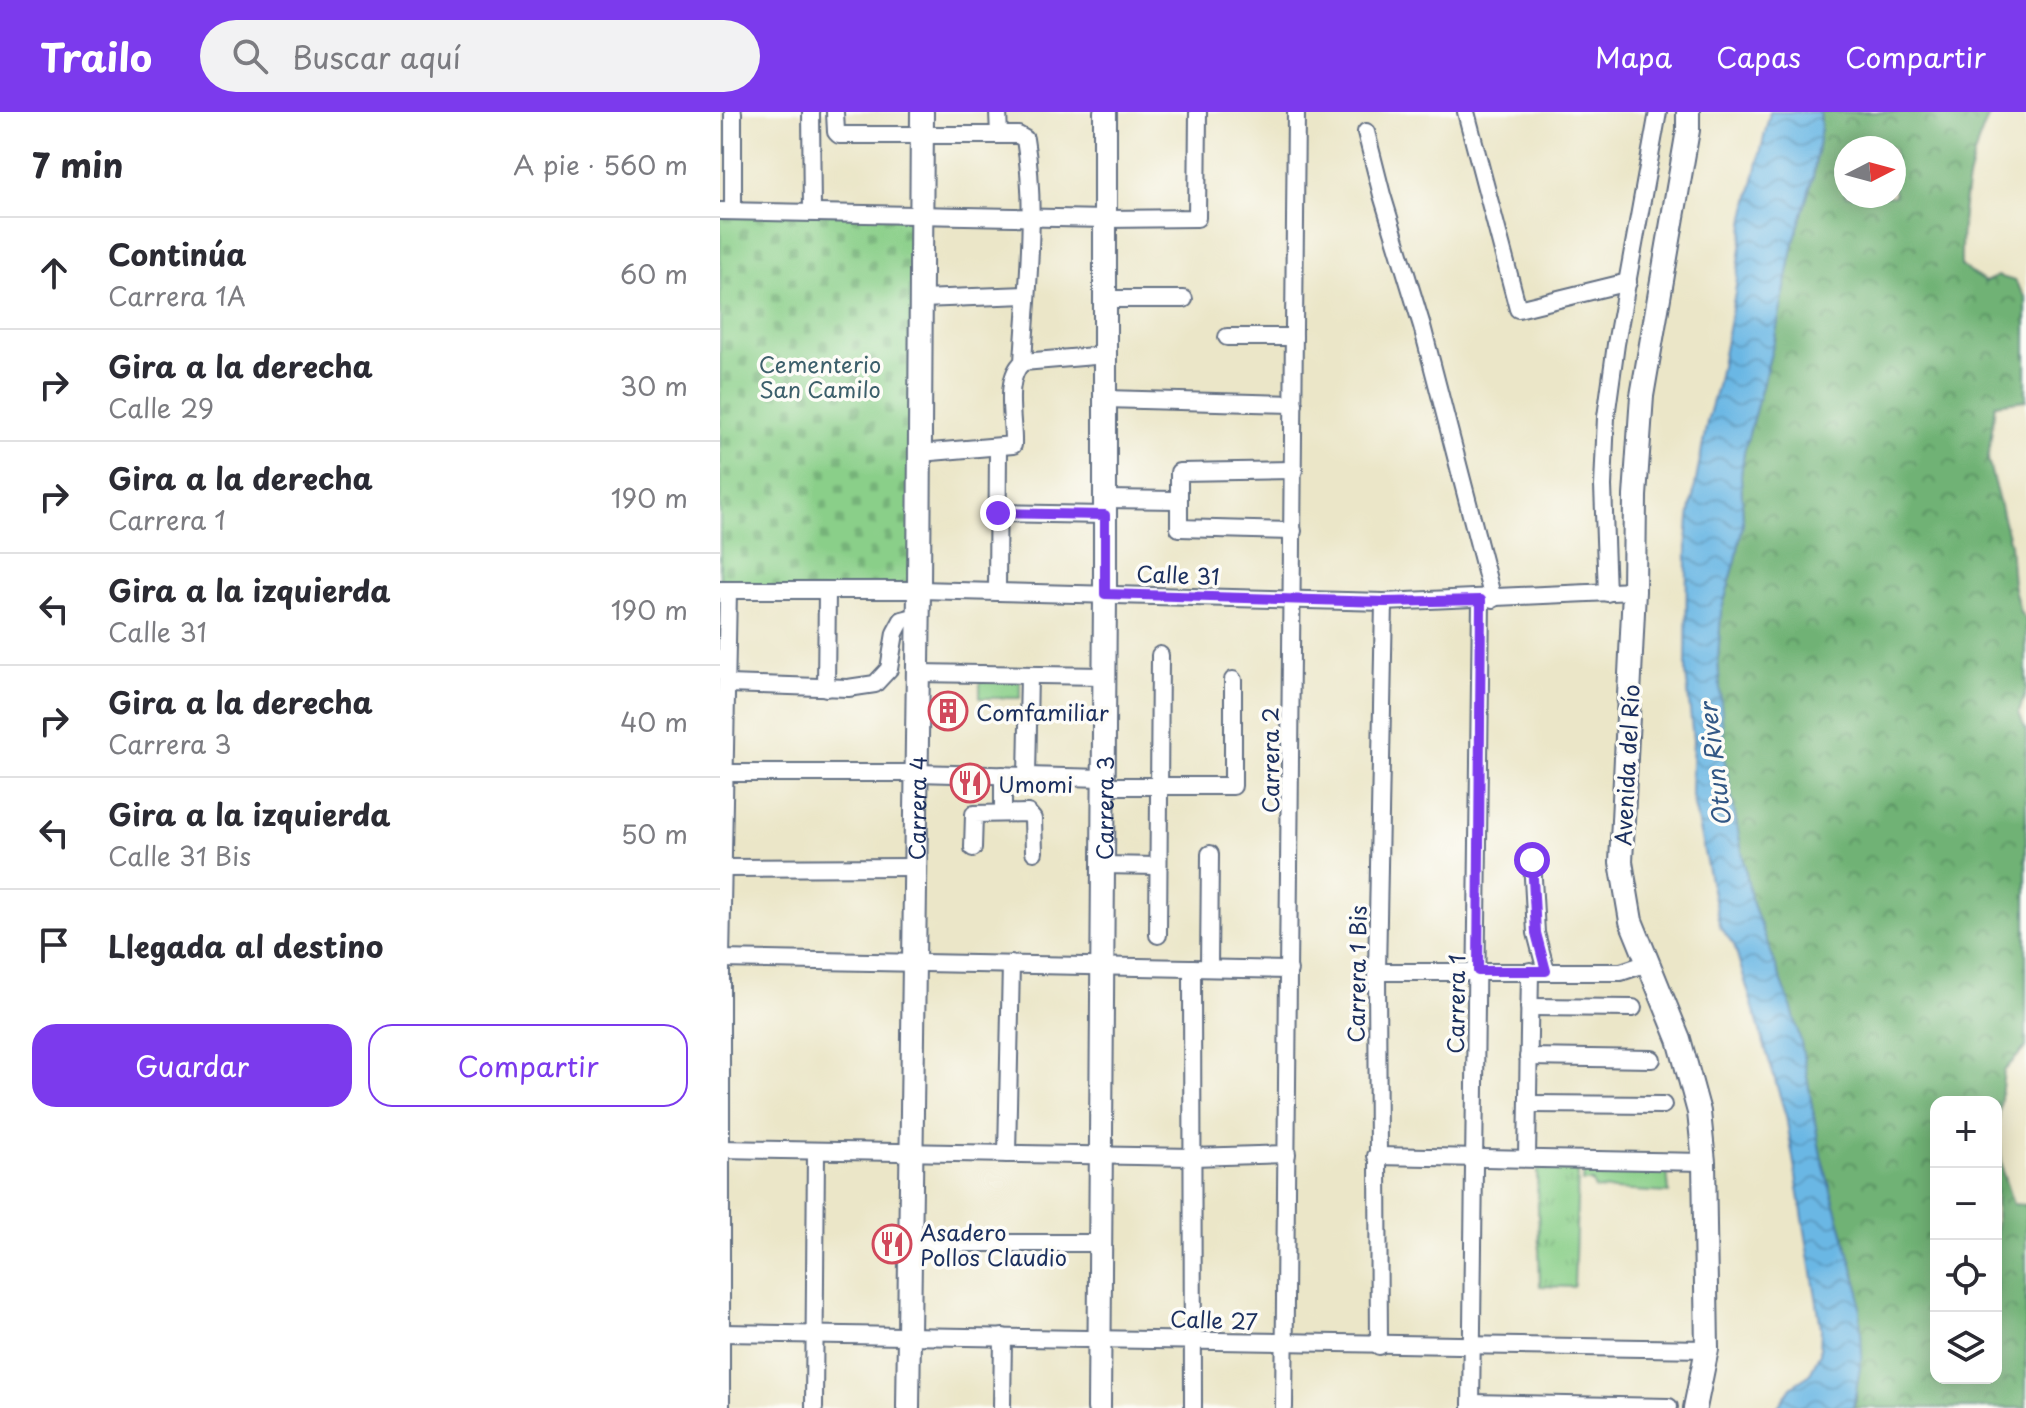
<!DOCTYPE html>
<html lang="es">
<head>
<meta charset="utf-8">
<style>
  :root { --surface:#fff; --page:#f2f2f3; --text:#2b2b33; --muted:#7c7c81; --line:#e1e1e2; --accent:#7c3aed }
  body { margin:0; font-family:"Playpen Sans",sans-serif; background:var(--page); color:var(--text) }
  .controls { position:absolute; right:24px; bottom:24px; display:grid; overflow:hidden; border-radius:16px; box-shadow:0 4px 20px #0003 }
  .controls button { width:72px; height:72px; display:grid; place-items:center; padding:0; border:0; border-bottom:2px solid var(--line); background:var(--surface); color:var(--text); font:40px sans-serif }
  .compass { position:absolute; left:1114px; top:24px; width:72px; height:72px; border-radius:50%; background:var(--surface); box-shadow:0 4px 20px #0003; rotate:84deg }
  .stop { position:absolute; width:24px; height:24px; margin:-18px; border:6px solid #7c3aed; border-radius:50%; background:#fff }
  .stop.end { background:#7c3aed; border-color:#fff; box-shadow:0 2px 8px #0008 }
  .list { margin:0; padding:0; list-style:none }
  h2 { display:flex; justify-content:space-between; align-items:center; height:104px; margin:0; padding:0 32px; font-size:34px }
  h2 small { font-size:26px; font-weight:400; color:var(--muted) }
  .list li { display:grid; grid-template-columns:52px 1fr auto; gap:24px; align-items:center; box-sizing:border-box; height:112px; padding:0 32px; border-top:2px solid var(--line) }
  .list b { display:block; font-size:30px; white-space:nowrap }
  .list p { margin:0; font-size:26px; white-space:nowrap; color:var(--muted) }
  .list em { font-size:26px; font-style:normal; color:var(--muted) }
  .actions { display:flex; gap:16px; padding:24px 32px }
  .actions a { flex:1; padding:18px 0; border:2px solid var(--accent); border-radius:24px; text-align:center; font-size:28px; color:var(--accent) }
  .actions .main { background:var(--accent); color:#fff }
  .icon { flex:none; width:44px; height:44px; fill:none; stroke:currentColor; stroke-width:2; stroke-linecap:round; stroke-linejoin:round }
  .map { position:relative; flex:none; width:1306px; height:1296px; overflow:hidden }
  header { display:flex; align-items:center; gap:48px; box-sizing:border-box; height:112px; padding:0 40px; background:var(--accent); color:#fff }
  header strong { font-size:38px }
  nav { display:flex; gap:44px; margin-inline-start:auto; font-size:28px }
  .search { width:560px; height:72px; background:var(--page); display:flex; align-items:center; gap:20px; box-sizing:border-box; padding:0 28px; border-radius:44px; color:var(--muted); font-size:30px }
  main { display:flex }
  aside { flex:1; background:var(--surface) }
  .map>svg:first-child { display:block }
</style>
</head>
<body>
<header>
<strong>Trailo</strong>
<div class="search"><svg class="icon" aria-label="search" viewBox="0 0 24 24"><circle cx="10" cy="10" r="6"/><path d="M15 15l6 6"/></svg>Buscar aquí</div>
<nav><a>Mapa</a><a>Capas</a><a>Compartir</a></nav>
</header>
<main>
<aside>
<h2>7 min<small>A pie · 560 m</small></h2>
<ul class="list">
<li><svg class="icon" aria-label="ahead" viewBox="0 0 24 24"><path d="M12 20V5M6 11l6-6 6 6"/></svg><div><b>Continúa</b><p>Carrera 1A</p></div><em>60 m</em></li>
<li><svg class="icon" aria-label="right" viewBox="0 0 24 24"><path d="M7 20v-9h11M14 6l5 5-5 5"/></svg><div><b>Gira a la derecha</b><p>Calle 29</p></div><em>30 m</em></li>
<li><svg class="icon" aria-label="right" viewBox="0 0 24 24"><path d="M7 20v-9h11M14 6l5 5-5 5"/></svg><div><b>Gira a la derecha</b><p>Carrera 1</p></div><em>190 m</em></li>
<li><svg class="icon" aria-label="left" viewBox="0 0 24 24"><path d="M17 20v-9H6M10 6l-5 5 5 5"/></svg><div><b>Gira a la izquierda</b><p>Calle 31</p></div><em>190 m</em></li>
<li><svg class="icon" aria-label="right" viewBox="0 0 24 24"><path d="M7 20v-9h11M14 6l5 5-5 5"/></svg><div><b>Gira a la derecha</b><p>Carrera 3</p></div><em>40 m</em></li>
<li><svg class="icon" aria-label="left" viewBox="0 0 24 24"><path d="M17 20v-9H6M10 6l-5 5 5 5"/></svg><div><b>Gira a la izquierda</b><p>Calle 31 Bis</p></div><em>50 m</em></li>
<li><svg class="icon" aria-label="arrive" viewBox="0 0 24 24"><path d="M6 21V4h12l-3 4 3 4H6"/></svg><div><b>Llegada al destino</b></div></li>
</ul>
<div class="actions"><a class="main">Guardar</a><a>Compartir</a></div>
</aside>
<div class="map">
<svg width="1306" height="1296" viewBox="0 0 1306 1296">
  <defs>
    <pattern id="grass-tufts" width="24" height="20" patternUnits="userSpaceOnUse" patternTransform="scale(2)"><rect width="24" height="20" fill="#8acf89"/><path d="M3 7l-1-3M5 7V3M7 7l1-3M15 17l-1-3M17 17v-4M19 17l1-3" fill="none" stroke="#76b279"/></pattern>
    <pattern id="forest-crowns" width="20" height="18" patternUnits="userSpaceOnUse" patternTransform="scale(2)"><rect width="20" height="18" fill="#6fb275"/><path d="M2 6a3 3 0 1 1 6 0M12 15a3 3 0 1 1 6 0" fill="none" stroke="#5a9163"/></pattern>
    <pattern id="cemetery-stones" width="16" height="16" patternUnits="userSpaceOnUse" patternTransform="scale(2)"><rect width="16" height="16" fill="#8acf89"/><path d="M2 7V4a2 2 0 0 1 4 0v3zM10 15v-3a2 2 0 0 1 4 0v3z" fill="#76b279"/></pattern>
    <pattern id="water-waves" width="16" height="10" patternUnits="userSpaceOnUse" patternTransform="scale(2)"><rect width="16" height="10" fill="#6bb7e4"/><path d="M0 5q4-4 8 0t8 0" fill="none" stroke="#5795bc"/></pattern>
  </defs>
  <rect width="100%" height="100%" fill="#fdfcf7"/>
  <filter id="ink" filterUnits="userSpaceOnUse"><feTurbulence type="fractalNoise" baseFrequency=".0125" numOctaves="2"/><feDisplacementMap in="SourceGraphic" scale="16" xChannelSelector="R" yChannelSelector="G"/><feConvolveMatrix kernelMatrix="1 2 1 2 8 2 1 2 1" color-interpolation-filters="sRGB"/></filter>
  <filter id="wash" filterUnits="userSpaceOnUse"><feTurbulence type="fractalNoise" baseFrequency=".006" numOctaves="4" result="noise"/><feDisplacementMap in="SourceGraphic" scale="32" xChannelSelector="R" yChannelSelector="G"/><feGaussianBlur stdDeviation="1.8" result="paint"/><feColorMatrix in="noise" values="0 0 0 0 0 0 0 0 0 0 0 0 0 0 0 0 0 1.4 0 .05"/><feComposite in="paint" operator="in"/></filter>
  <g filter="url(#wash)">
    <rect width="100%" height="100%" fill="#ebe6c8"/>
    <polygon fill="url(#grass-tufts)" stroke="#527f74" stroke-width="2" points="817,1057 858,1059 854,1175 820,1174"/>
    <path fill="url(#forest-crowns)" stroke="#45706a" stroke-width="2" fill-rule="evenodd" d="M1100,0H1271C1247,47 1240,101 1241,154L1265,170L1278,164L1295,169L1306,186V288L1275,292L1268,348L1290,432L1293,472L1300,500L1306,508V578L1299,601L1306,619V935L1284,959L1278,1013L1283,1062L1293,1092L1306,1093V1296H1133L1136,1287L1139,1177L1101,1044L1081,931L1072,897L1031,787L1005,651L998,548L1001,500L1016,448L1023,411L1021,363L1024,340L1054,230L1075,126L1093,65L1101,15ZM1126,36H1174V84H1126ZM1216,990H1276V1266H1216Z"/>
    <polygon fill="url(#cemetery-stones)" stroke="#527f74" stroke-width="2" points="0,99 201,103 199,478 0,478"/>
    <g fill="#8acf89" stroke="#527f74" stroke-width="2">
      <polygon points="300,568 300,586 260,586 260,569"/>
      <polygon points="864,1054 947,1056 949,1081 875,1077 872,1070 863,1070"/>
    </g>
    <polygon fill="url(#water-waves)" stroke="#4373a1" stroke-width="2" points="1050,0 1100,0 1101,15 1093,65 1075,126 1054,230 1024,340 1021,363 1023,411 1016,448 1001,500 998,548 1005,651 1031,787 1072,897 1081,931 1101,1044 1139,1177 1142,1244 1133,1296 1057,1296 1071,1275 1089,1263 1100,1241 1101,1215 1066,1004 1014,833 1000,815 971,679 973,628 966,561 967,431 969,406 987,310 997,274 1015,181 1025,105"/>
  </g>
  <g filter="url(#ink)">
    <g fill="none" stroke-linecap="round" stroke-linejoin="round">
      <g stroke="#646f83" stroke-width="20">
        <g id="street">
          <polyline points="13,0 13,99"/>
          <polyline points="91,0 92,100"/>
          <path d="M115,0L116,20L119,23H298L305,27C317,97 307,178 303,250C283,267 294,308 293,333L200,341"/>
          <polyline points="278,0 279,23"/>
          <polyline points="746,0 798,197 908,170"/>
          <polyline points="646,20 662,83 702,214 773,487"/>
          <polyline points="0,99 386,107 477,106 478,0"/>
          <polyline points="201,187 306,183"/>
          <polyline points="385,187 464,187"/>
          <polyline points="507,225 574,225"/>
          <polyline points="303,250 386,243"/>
          <polyline points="385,287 574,292"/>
          <polyline points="385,387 458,388"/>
          <polyline points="278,401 385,403"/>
          <polyline points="573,419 459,416 459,360 574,358"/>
          <polyline points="0,478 199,478 664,490 914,479"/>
          <polyline points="277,480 278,335"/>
          <polyline points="887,481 883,374 886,305 896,232 938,0"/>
          <polyline points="198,561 384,564"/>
          <polyline points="7,572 128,576 155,572 169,557 175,521 182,508 198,504"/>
          <polyline points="106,576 107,478"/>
          <polyline points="0,661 197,661 384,666"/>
          <polyline points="283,663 283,701"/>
          <polyline points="307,664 309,563"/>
          <polyline points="384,674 513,674 513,568"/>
          <polyline points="253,736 254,702 308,701 313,707 314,740"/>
          <polyline points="812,748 816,821 826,859"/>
          <polyline points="383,753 438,754"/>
          <polyline points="3,756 195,755"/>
          <polyline points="438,823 440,543"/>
          <polyline points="0,847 569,858"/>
          <polyline points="472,856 473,1296"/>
          <polyline points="489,856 490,742"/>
          <polyline points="657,860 901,860 928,851"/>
          <polyline points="809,895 913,896"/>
          <polyline points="808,945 932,947"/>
          <polyline points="808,992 943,993"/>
          <polyline points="0,1037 473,1045 567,1042"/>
          <polyline points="287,1042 291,852"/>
          <polyline points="656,1044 984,1050"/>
          <polyline points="807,1046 810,859"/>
          <polyline points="190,1131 380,1131"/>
          <polyline points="0,1221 987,1237"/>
          <polyline points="659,1234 657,860 664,490"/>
          <polyline points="751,1291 949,1295"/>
          <polyline points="1,1296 1,847 8,478"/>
          <polyline points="94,1296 96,1039"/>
          <polyline points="282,1296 283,1225"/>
          <polyline points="564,1296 576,0"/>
          <polyline points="751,1296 761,488"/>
        </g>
      </g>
      <g stroke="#646f83" stroke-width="26">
        <g id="secondary">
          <polyline points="968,0 968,18 922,284 915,384 914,479 901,750 911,809 959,927 979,1000 984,1050 987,1237 975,1296"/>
          <path id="s1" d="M188,1296L199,478L202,0"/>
          <path id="s2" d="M379,1296L385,482V0"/>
        </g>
      </g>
      <use href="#street" stroke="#fff" stroke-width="16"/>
      <use href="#secondary" stroke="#fff" stroke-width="22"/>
    </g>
  </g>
  <g fill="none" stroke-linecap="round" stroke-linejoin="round" filter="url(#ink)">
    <polyline stroke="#7c3aed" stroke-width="10" points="278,401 385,403 385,482 664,490 761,488 758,859 826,859 816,821 812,748"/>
  </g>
  <defs>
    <g id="building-ring" transform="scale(2)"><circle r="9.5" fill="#fdfcf7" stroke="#d1495b" stroke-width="1.5"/><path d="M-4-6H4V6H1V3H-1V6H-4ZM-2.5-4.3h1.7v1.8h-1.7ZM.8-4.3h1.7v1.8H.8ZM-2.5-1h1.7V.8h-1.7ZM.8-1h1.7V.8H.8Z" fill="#d1495b"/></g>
    <g id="restaurant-ring" transform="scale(2)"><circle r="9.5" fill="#fdfcf7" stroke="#d1495b" stroke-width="1.5"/><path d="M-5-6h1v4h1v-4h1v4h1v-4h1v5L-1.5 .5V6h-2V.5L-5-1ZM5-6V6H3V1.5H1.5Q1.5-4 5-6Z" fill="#d1495b"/></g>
  </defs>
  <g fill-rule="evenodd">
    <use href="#building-ring" x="228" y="599"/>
    <use href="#restaurant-ring" x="250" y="671"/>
    <use href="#restaurant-ring" x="172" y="1132"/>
  </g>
  <g text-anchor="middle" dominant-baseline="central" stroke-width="7" stroke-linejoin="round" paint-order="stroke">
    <g font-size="22" fill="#3c5f6b" stroke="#fdfcf7">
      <text x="100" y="251">Cementerio<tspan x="100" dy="25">San Camilo</tspan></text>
    </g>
    <g font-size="22" fill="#1b2f5e" stroke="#fdfcf7">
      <text transform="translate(458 462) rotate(2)">Calle 31</text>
      <text transform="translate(549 648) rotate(-90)">Carrera 2</text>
      <text transform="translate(906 653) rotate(-87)">Avenida del Río</text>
      <text stroke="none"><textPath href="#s1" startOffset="600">Carrera 4</textPath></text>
      <text stroke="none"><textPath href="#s2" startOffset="600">Carrera 3</textPath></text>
      <text transform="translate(636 862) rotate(-89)">Carrera 1 Bis</text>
      <text transform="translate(735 892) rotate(-89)">Carrera 1</text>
      <text transform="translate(494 1207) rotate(2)">Calle 27</text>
    </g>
    <g font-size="22" fill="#1b2f5e" stroke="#fdfcf7" text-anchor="start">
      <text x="256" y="599">Comfamiliar</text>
      <text x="278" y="671">Umomi</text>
      <text x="200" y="1119">Asadero<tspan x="200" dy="25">Pollos Claudio</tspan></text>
    </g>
    <g font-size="24" font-style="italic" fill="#335886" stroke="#fdfcf7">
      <text transform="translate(994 653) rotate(-97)">Otun River</text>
    </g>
  </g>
</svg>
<div class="controls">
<button>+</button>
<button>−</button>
<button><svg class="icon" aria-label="locate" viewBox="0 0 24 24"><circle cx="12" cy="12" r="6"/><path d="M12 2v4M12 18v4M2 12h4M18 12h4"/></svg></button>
<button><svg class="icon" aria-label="layers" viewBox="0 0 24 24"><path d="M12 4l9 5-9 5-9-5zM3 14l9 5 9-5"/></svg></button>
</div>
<svg class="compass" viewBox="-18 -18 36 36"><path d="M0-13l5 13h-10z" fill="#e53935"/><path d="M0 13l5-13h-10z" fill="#7c7c81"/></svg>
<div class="stop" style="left:812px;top:748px"></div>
<div class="stop end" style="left:278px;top:401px"></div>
</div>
</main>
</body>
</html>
